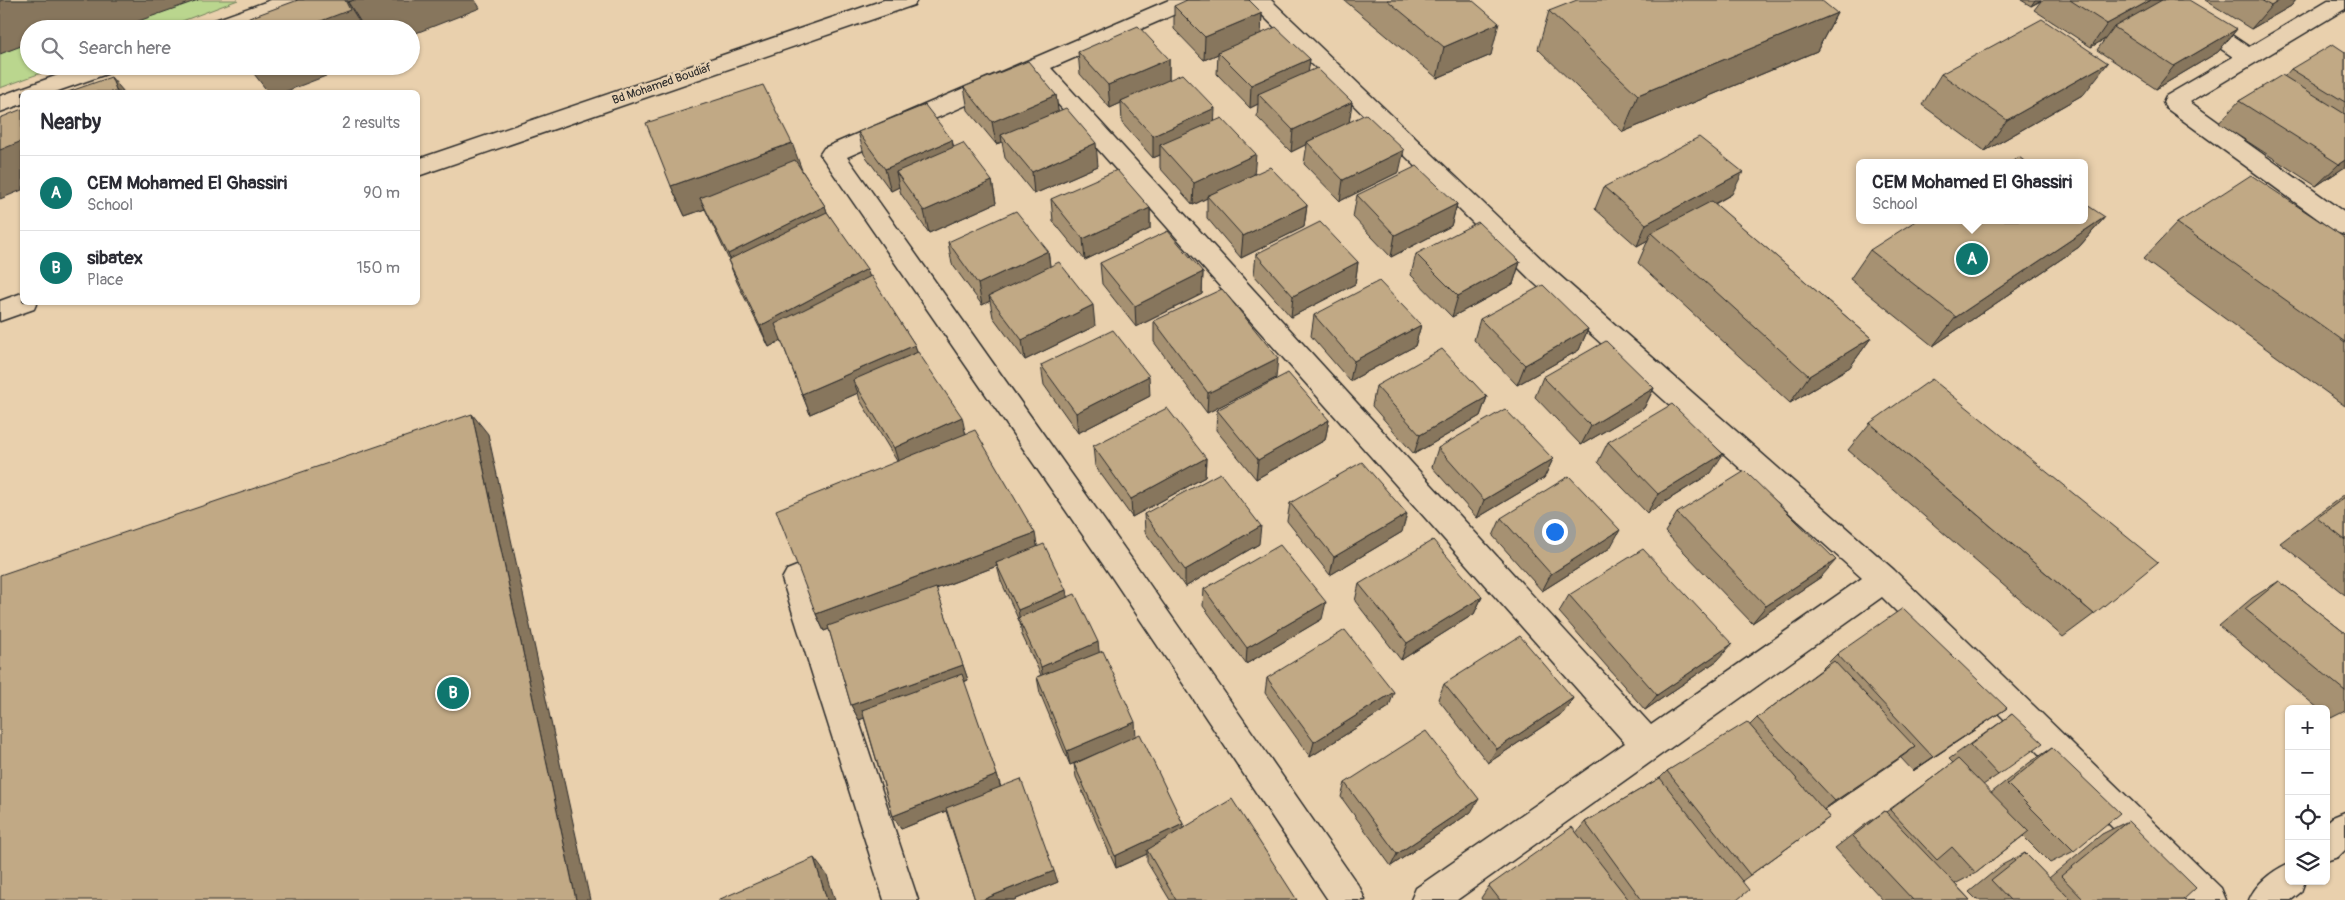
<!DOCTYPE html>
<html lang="en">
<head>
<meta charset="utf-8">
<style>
  :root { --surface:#fff; --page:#f7f7f7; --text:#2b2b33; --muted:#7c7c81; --line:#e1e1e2; --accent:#0f766e }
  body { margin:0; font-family:Pangolin,sans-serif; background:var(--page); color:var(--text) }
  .controls { position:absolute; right:15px; bottom:15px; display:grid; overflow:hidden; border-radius:8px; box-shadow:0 1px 4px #0004 }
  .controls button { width:45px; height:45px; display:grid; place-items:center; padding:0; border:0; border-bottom:1px solid var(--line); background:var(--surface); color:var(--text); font:25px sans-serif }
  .you { position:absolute; left:1554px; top:531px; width:18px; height:18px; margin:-12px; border:4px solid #fff; border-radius:50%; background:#1a73e8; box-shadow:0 0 0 8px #1a73e833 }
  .badge { display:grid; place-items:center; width:32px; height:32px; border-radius:50%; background:var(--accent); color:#fff; font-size:16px; font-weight:700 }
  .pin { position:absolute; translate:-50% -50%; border:2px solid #fff; box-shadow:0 1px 5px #0006 }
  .popup { position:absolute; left:1856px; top:159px; width:232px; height:65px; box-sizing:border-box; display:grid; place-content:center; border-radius:8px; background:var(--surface); filter:drop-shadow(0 1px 4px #0005); font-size:16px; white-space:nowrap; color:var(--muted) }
  .popup b { font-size:19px; color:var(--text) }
  .popup::after { content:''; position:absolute; left:50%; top:100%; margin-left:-10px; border:10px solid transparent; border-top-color:var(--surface) }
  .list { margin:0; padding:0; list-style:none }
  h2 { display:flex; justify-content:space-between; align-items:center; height:65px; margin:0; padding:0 20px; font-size:21px }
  h2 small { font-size:16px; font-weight:400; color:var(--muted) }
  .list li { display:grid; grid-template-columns:32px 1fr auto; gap:15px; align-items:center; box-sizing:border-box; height:75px; padding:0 20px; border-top:1px solid var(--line) }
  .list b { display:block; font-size:19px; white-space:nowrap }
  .list p { margin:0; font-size:16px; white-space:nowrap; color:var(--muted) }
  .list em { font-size:16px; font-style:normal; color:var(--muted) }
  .icon { flex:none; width:28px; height:28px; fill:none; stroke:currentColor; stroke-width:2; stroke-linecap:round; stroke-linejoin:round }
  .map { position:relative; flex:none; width:2345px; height:900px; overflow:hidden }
  .search { position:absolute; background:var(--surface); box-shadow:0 1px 4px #0004; left:20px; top:20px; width:400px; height:55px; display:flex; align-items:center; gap:12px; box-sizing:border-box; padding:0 18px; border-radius:28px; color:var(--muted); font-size:19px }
  .panel { position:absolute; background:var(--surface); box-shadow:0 1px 4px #0004; left:20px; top:90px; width:400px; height:215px; border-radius:8px }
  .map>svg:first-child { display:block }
</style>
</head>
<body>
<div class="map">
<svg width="2345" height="900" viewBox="0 0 2345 900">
  <rect width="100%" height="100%" fill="#e9d0ad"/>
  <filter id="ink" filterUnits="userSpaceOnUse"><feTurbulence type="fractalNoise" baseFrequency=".02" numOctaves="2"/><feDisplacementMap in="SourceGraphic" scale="10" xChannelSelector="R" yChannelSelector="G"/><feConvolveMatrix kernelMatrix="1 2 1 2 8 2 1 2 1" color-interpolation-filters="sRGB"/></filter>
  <g filter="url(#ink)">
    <polygon fill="#bad68e" stroke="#72805c" points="0,0 238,0 161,29 29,29 29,66 60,66 0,88"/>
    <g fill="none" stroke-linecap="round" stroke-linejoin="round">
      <g stroke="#2b2b2b" stroke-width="3">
        <g id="minor">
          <polygon points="271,0 303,0 300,5 234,29 201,29 204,24"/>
          <polygon points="884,0 917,0 914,5 418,176 418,159"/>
          <polygon points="1169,0 1199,0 1196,5 1051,68 1651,725 1862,578 1534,283 1247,0 1271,0 1552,269 1894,570 2221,888 2226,900 2185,900 1882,597 1457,900 1411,900 1416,888 1625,743 1033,76 847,157 1131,558 1360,888 1365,900 1328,900 1111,576 820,154 824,148"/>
          <polygon points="2154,0 2180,0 2249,47 2328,0 2345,0 2345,9 2190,102 2345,213 2345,235 2336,232 2166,108 2163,102 2166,96 2233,57 2157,5"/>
          <polygon points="83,66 118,66 115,71 55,92 22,92 22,104 0,112 0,96"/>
          <polygon points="22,293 22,302 37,302 34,309 0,321 0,301"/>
          <polygon points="797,566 807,570 812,579 918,900 884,900 782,579 787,570"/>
        </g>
      </g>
      <g stroke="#2b2b2b" stroke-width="3">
        <g id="major">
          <polygon points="2345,812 2345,850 2338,857 2326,861 2326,823 2333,817"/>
          <path d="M2289,863V881H2305L2301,892L2291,900H2249C2256,883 2272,871 2289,863Z"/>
        </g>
      </g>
      <use href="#minor" fill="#e8d1b1" fill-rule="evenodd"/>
      <use href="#major" fill="#e8d1b1" fill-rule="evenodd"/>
    </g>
    <g fill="#a69172" stroke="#2b2b2b">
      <polygon points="1344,0 1472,0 1491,55 1437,78"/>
      <polygon points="2021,0 2162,0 2161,1 2237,29 2218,52 2156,89 2097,50 2105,39 2091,47 2034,10 2041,1 2031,6"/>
      <polygon points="2205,0 2296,0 2291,6 2251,29"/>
      <polygon points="1174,6 1262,13 1261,33 1310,59 1308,72 1352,102 1349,122 1399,172 1340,201 1304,164 1307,144 1291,152 1257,117 1258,104 1250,108 1217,74 1218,54 1204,60 1174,29"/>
      <polygon points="1549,11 1837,13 1817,51 1623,132 1538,49"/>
      <polygon points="1078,52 1169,59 1169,80 1214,121 1254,174 1307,205 1304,227 1241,258 1207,218 1207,198 1193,205 1160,168 1160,155 1153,158 1122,123 1121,103 1110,108 1080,74"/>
      <polygon points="2345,52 2345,167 2316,186 2219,123 2239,101 2285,76 2291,69"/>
      <polygon points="1941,74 2084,94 1985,151 1922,105"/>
      <polygon points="964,87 1056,95 1058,111 1098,166 1034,194 1005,158 1002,142 996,144 968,110"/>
      <polygon points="858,132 952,140 954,148 992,181 996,203 929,233 901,194 899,187 891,191 864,154"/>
      <polygon points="801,169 825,206 827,212 915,345 917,352 966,433 1038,546 1099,652 1136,736 1183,824 1183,828 1297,900 1170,900 1147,862 1147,854 1116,868 1076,777 1074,764 1081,760 1070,765 1040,693 1037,677 1041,675 1022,635 1020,623 1001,581 997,566 936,589 968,680 964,682 1001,787 1058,882 1014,900 975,900 946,811 901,829 893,816 864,718 859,720 851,705 829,629 824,631 816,614 897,461 860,400 858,393 810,414 781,340 769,347 737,282 728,260 729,260 705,209 685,216 671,186"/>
      <polygon points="1604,187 1732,194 1715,204 1871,338 1850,367 1790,403 1638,263 1648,240 1637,246 1595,209"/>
      <polygon points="1357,195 1457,204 1451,226 1391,257 1353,217"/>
      <polygon points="1051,199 1150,208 1150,229 1085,260 1053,221"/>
      <polygon points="2105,217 2079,247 1933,346 1850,279 1870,250"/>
      <polygon points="2177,223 2345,238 2345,406 2143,259"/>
      <polygon points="948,242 1048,251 1050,267 1095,326 1025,360 993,317 990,301 982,305 952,264"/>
      <polygon points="1256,254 1358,262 1355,284 1291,317 1254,275"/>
      <polygon points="1416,254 1520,262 1513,284 1452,317 1411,275"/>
      <polygon points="1100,263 1203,272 1202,294 1136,327 1102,284"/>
      <polygon points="1314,315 1421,325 1415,346 1350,381 1311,336"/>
      <polygon points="1480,319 1588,329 1579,350 1517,385 1474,340"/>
      <polygon points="1154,321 1276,378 1207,413 1154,342"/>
      <polygon points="1041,365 1150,396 1078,433 1044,385"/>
      <polygon points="1543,377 1654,388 1644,408 1581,445 1535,397"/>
      <polygon points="1376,386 1487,397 1480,416 1414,454 1372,406"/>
      <polygon points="1217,410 1329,420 1325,440 1256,479 1216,430"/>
      <polygon points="1870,423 2094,614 2063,637 1848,450"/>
      <polygon points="1608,442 1711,473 1647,513 1598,462"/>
      <polygon points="1093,446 1206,458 1205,477 1132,517 1095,466"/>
      <polygon points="1438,448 1553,459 1544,478 1477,518 1432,467"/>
      <polygon points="2345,494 2345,595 2280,543"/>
      <polygon points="1290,503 1402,532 1330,575 1287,521"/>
      <polygon points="1677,513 1821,577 1752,623 1665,532"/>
      <polygon points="1144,514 1259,544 1185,587 1145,532"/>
      <polygon points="1501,518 1610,548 1542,591 1493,536"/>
      <polygon points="2279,581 2345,633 2345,711 2331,718 2326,715 2326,709 2319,709 2219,626 2252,598"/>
      <polygon points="1359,584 1482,597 1474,614 1401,660 1355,601"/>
      <polygon points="1204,589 1322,619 1246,664 1203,606"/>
      <polygon points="1569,595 1718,660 1645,710 1559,612"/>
      <polygon points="1837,654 1985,723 1913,771 1900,757 1824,810 1830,817 1742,881 1737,900 1482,900 1481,898 1489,886 1576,833 1585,822 1660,778 1667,771 1750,725 1757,718 1821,670"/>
      <polygon points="1267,678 1389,707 1310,757 1265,693"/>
      <polygon points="1444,684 1573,698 1563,713 1488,763 1438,699"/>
      <polygon points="2012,714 1998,775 1983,785 1991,793 2029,763 2052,748 2074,851 2050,863 2023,836 1976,873 1955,884 1970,900 1883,900 1835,848 1866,824 1885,811 1886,812 1953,763 1949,759"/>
      <polygon points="1345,783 1471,812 1391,866 1341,797"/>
      <polygon points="2128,821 2183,900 1977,900 1969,892 2002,865 2025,853 2049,878 2102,834"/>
    </g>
    <g fill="#87765d" stroke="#2b2b2b">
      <polygon points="0,0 198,0 116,29 83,29 80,25 71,29 29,29 29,43 0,54"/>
      <polygon points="345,0 346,0 364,29 300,29"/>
      <polygon points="354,0 475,0 480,8 411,35 411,29 365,29 348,2"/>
      <polygon points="2035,0 2041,0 2031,6"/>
      <polygon points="2151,0 2162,0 2152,12 2114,27 2105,39 2091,47 2107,24"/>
      <polygon points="2280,0 2296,0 2291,6 2251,29 2271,6"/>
      <polygon points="1262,13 1261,36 1218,52 1218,54 1204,60 1205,37"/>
      <polygon points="1837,13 1817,51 1623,132 1638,95"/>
      <polygon points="1499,23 1491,55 1437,78 1444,47"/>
      <polygon points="2237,29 2218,52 2156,89 2174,66"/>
      <polygon points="1169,59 1169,82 1121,101 1121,103 1110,108 1108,85"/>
      <polygon points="1310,59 1307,82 1258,94 1258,104 1250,108 1251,85"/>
      <polygon points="2108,63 2084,94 1985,151 2007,120"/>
      <polygon points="248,66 352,66 284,92 268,92"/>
      <polygon points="111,77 124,92 117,92"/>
      <polygon points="1056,95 1059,117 1001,135 1002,142 996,144 992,122"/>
      <polygon points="1352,102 1349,124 1307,142 1307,144 1291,152 1293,130"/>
      <polygon points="1215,108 1214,131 1160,145 1160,155 1153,158 1153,136"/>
      <polygon points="0,132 22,141 22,190 0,199"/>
      <polygon points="952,140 956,162 896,172 899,187 891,191 885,169"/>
      <polygon points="792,143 803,173 700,198 705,209 685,216 671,186"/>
      <polygon points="1096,143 1098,166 1034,194 1032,172"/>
      <polygon points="1404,150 1399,172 1340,201 1343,180"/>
      <polygon points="1256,154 1254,176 1207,196 1207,198 1193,205 1194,183"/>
      <polygon points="2345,160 2345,167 2316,186 2339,164"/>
      <polygon points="1743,172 1732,194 1655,236 1651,233 1648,240 1637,246 1646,224"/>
      <polygon points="992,181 996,203 929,233 924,211"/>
      <polygon points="1457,204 1451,226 1391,257 1395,235"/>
      <polygon points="1307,205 1304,227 1241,258 1243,236"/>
      <polygon points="825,206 832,227 737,275 728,254"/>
      <polygon points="1150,208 1150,229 1085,260 1083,239"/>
      <polygon points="2105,217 2079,247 1933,346 1956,317"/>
      <polygon points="1048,251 1051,273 989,296 990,301 982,305 978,284"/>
      <polygon points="1358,262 1355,284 1291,317 1293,296"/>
      <polygon points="1520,262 1513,284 1452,317 1458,296"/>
      <polygon points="867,269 874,290 769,347 760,326"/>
      <polygon points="1203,272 1202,294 1136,327 1135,306"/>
      <polygon points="1093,305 1095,326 1025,360 1022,340"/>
      <polygon points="1421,325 1415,346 1350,381 1354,361"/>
      <polygon points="1588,329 1579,350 1517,385 1525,365"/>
      <polygon points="1871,338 1850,367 1790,403 1809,376"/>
      <polygon points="915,345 921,366 853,380 858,393 810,414 802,394"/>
      <polygon points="1278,358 1276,378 1207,413 1208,393"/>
      <polygon points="1149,376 1150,396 1078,433 1076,413"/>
      <polygon points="1654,388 1644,408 1581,445 1591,426"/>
      <polygon points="1487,397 1480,416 1414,454 1420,435"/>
      <polygon points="472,414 488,434 590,900 576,900"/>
      <polygon points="962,417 966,436 900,467 894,448"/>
      <polygon points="1329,420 1325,440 1256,479 1258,460"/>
      <polygon points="1723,454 1711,473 1647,513 1658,494"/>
      <polygon points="1206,458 1205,477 1132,517 1131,499"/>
      <polygon points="1553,459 1544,478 1477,518 1484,500"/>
      <polygon points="1407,514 1402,532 1330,575 1334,557"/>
      <polygon points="1261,526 1259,544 1185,587 1185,570"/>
      <polygon points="1620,530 1610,548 1542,591 1551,574"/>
      <polygon points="1035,533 1038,551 996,563 997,566 824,631 816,614"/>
      <polygon points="1836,560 1821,577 1752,623 1766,606"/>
      <polygon points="1066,590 1069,607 1020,622 1018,610"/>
      <polygon points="1482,597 1474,614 1401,660 1407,643"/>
      <polygon points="1326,602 1322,619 1246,664 1247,648"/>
      <polygon points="1098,642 1100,658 1044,683 1041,667"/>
      <polygon points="1732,644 1718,660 1645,710 1657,695"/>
      <polygon points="963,665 968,680 859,720 851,705"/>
      <polygon points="1394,692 1389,707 1310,757 1314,742"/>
      <polygon points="1573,698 1563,713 1488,763 1497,749"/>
      <polygon points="2007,708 1985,723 1913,771 1933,757"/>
      <polygon points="1135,722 1136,737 1070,765 1067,751"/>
      <polygon points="1915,747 1896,761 1818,814 1835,801"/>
      <polygon points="997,775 1001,789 901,829 893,816"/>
      <polygon points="1479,799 1471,812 1391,866 1397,854"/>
      <polygon points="1183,824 1183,837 1147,850 1147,854 1116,868 1115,856"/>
      <polygon points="814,858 827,875 835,900 827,900"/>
      <polygon points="1054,871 1058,882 1014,900 982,900"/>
    </g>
    <g fill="#c1a985" stroke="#2b2b2b">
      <polygon points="298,0 345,0 350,10 300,29 226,29 225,27"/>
      <polygon points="347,0 354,0 348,2"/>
      <polygon points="1187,0 1249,0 1262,13 1205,37 1174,6"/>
      <polygon points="1387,0 1472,0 1499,23 1444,47"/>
      <polygon points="1577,0 1821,0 1837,13 1638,95 1549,11"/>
      <polygon points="2070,0 2151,0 2107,24"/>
      <polygon points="2162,0 2189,0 2237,29 2174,66 2114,27"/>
      <polygon points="2261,0 2280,0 2271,6"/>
      <polygon points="2042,19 2108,63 2007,120 1941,74"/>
      <polygon points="1138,26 1169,59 1108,85 1078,52"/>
      <polygon points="1276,27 1310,59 1251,85 1218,52"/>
      <polygon points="2333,44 2345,52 2345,102 2291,69"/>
      <polygon points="1028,61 1056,95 992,122 964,87"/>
      <polygon points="1317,68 1352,102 1293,130 1258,94"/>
      <polygon points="1182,74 1215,108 1153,136 1121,101"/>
      <polygon points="2282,75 2345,114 2345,160 2339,164 2239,101"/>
      <polygon points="111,77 117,92 68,92"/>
      <polygon points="763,85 792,143 671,186 646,123"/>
      <polygon points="925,105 952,140 885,169 858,132"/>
      <polygon points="1066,108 1096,143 1032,172 1001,135"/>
      <polygon points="22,109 22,141 0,150 0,118"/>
      <polygon points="1366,114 1404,150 1343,180 1307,142"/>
      <polygon points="1222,118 1256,154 1194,183 1160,145"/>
      <polygon points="1699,137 1743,172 1646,224 1604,187"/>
      <polygon points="963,143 992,181 924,211 896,172"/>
      <polygon points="2019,157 2027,163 2010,163"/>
      <polygon points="795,160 825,206 728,254 700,198"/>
      <polygon points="1417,166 1457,204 1395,235 1357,195"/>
      <polygon points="1270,167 1307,205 1243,236 1207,196"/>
      <polygon points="1117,170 1150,208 1083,239 1051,199"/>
      <polygon points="2251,175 2345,238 2345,342 2177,223"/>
      <polygon points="1712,201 1871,338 1809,376 1651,233"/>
      <polygon points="2084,203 2105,217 1956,317 1870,250 1917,220 2084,220"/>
      <polygon points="1016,211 1048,251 978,284 948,242"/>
      <polygon points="827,212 867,269 760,326 728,260"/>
      <polygon points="1320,222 1358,262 1293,296 1256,254"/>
      <polygon points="1478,222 1520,262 1458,296 1416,254"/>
      <polygon points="1168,231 1203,272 1135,306 1100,263"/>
      <polygon points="1059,262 1093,305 1022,340 989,296"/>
      <polygon points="871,276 915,345 802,394 775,324"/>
      <polygon points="1379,281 1421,325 1354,361 1314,315"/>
      <polygon points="1543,285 1588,329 1525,365 1480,319"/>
      <polygon points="1222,289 1278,358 1208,393 1154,321"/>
      <polygon points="1113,330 1149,376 1076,413 1041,365"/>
      <polygon points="1606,341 1654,388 1591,426 1543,377"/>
      <polygon points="1442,349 1487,397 1420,435 1376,386"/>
      <polygon points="918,352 962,417 894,448 853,380"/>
      <polygon points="1288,373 1329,420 1258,460 1217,410"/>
      <polygon points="1932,379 2158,562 2094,614 1870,423"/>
      <polygon points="1672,404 1723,454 1658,494 1608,442"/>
      <polygon points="1167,408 1206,458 1131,499 1093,446"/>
      <polygon points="1505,409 1553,459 1484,500 1438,448"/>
      <polygon points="472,414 576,900 0,900 0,575"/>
      <polygon points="975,430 1035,533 816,614 776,510"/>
      <polygon points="1362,462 1407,514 1334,557 1290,503"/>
      <polygon points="1745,471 1836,560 1766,606 1677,513"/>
      <polygon points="1220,473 1261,526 1185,570 1144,514"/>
      <polygon points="1569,476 1620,530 1551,574 1501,518"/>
      <polygon points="2345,497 2345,540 2317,518"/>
      <polygon points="1433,540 1482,597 1407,643 1359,584"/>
      <polygon points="1044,544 1066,590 1018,610 996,563"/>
      <polygon points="1280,545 1326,602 1247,648 1204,589"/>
      <polygon points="1643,549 1732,644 1657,695 1569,595"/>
      <polygon points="2279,581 2345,633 2345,691 2245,609"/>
      <polygon points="936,588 963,665 851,705 828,626"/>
      <polygon points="1075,594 1098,642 1041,667 1018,618"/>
      <polygon points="1903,608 2007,708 1933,757 1837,654"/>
      <polygon points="1345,630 1394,692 1314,742 1267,678"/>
      <polygon points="1520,636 1573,698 1497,749 1444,684"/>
      <polygon points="1103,651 1135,722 1067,751 1037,677"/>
      <polygon points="1834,661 1915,747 1835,801 1757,718"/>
      <polygon points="962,674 997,775 893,816 862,710"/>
      <polygon points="2012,714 2043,743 1998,775 1970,745"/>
      <polygon points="1747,722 1830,817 1750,875 1667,771"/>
      <polygon points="1426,731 1479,799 1397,854 1345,783"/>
      <polygon points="1140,734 1183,824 1115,856 1074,764"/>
      <polygon points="2052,748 2120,813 2074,851 2007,784"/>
      <polygon points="1958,759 2029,831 1976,873 1952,847 1937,860 1890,810"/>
      <polygon points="1660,778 1749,890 1737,900 1642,900 1585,822"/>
      <polygon points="1021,779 1054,871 982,900 975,900 946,808"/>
      <polygon points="1232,799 1297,900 1176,900 1147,850"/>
      <polygon points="1885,811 1970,900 1913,900 1853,836"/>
      <polygon points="2128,821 2196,888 2183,900 2084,900 2061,876"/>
      <polygon points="1572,827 1629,900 1500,900 1489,886"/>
      <polygon points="2025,853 2071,900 2010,900 1991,880"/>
      <polygon points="814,858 827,900 718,900"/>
    </g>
  </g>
  <g text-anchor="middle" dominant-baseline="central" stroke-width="5" stroke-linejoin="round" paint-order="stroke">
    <g font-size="12" fill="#2b2b2b" stroke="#e8d1b1">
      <text transform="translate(662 84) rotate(-19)">Bd Mohamed Boudiaf</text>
    </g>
  </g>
</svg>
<div class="controls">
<button>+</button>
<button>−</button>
<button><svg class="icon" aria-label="locate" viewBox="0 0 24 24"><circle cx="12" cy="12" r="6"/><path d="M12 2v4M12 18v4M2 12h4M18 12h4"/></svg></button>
<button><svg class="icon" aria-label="layers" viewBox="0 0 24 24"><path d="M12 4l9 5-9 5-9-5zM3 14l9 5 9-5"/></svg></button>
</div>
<div class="you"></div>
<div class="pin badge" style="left:1972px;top:259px">A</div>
<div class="popup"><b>CEM Mohamed El Ghassiri</b>School</div>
<div class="pin badge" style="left:453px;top:693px">B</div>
<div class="search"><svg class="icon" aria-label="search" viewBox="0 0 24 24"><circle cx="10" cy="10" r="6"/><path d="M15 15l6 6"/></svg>Search here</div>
<section class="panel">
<h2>Nearby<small>2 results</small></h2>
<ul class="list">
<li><span class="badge">A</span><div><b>CEM Mohamed El Ghassiri</b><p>School</p></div><em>90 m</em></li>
<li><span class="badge">B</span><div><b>sibatex</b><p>Place</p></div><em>150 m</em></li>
</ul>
</section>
</div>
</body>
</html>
